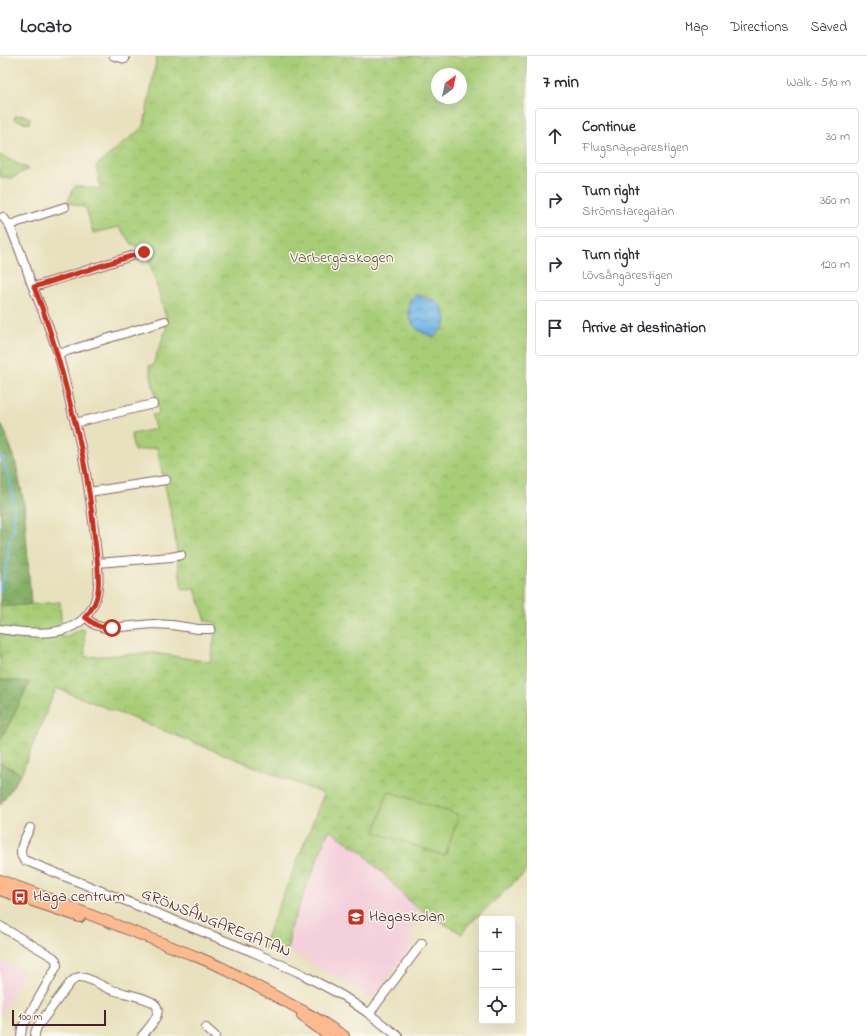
<!DOCTYPE html>
<html lang="en">
<head>
<meta charset="utf-8">
<style>
  :root { --surface:#fff; --page:#f7f7f7; --text:#2b2b33; --muted:#7c7c81; --line:#e1e1e2 }
  body { margin:0; font-family:"Indie Flower",sans-serif; background:var(--page); color:var(--text) }
  .controls { position:absolute; right:12px; bottom:12px; display:grid; overflow:hidden; border-radius:4px; box-shadow:0 4px 16px #0002 }
  .controls button { width:36px; height:36px; display:grid; place-items:center; padding:0; border:0; border-bottom:1px solid var(--line); background:var(--surface); color:var(--text); font:20px sans-serif }
  .compass { position:absolute; left:431px; top:12px; width:36px; height:36px; border-radius:50%; background:var(--surface); box-shadow:0 4px 16px #0002; rotate:33deg }
  .scale { position:absolute; left:12px; bottom:10px; width:94px; box-sizing:border-box; padding-left:4px; border:2px solid #4a1f2b; border-top:0; font-size:11px; line-height:14px; white-space:nowrap; color:#4a1f2b; -webkit-text-stroke:3px #fbf7ec; paint-order:stroke }
  .stop { position:absolute; width:12px; height:12px; margin:-9px; border:3px solid #c8321e; border-radius:50%; background:#fff }
  .stop.end { background:#c8321e; border-color:#fff; box-shadow:0 1px 4px #0008 }
  .list { margin:0; padding:0; list-style:none }
  h2 { display:flex; justify-content:space-between; align-items:center; height:52px; margin:0; padding:0 16px; font-size:17px }
  h2 small { font-size:13px; font-weight:400; color:var(--muted) }
  .list li { display:grid; grid-template-columns:26px 1fr auto; gap:12px; align-items:center; box-sizing:border-box; height:56px; margin:0 8px 8px; padding:0 8px; border:1px solid var(--line); border-radius:4px }
  .list b { display:block; font-size:15px; white-space:nowrap }
  .list p { margin:0; font-size:13px; white-space:nowrap; color:var(--muted) }
  .list em { font-size:13px; font-style:normal; color:var(--muted) }
  .icon { flex:none; width:22px; height:22px; fill:none; stroke:currentColor; stroke-width:2; stroke-linecap:round; stroke-linejoin:round }
  .map { position:relative; flex:none; width:527px; height:980px; overflow:hidden }
  header { display:flex; align-items:center; gap:24px; box-sizing:border-box; height:56px; padding:0 20px; background:var(--surface); border-bottom:1px solid var(--line) }
  header strong { font-size:19px }
  nav { display:flex; gap:22px; margin-inline-start:auto; font-size:14px }
  main { display:flex }
  aside { flex:1; background:var(--surface) }
  .map>svg:first-child { display:block }
</style>
</head>
<body>
<header>
<strong>Locato</strong>
<nav><a>Map</a><a>Directions</a><a>Saved</a></nav>
</header>
<main>
<div class="map">
<svg width="527" height="980" viewBox="0 0 527 980">
  <defs>
    <pattern id="forest-crowns" width="20" height="18" patternUnits="userSpaceOnUse"><rect width="20" height="18" fill="#85b068"/><path d="M2 6a3 3 0 1 1 6 0M12 15a3 3 0 1 1 6 0" fill="none" stroke="#6f8f56"/></pattern>
    <pattern id="park-crowns" width="20" height="18" patternUnits="userSpaceOnUse"><rect width="20" height="18" fill="#a7cd77"/><path d="M2 6a3 3 0 1 1 6 0M12 15a3 3 0 1 1 6 0" fill="none" stroke="#91b067"/></pattern>
    <pattern id="water-waves" width="16" height="10" patternUnits="userSpaceOnUse"><rect width="16" height="10" fill="#71b5e7"/><path d="M0 5q4-4 8 0t8 0" fill="none" stroke="#5f93bb"/></pattern>
  </defs>
  <rect width="100%" height="100%" fill="#fbf7ec"/>
  <filter id="ink" filterUnits="userSpaceOnUse"><feTurbulence type="fractalNoise" baseFrequency=".025" numOctaves="2"/><feDisplacementMap in="SourceGraphic" scale="8" xChannelSelector="R" yChannelSelector="G"/><feConvolveMatrix kernelMatrix="1 2 1 2 8 2 1 2 1" color-interpolation-filters="sRGB"/></filter>
  <filter id="wash" filterUnits="userSpaceOnUse"><feTurbulence type="fractalNoise" baseFrequency=".012" numOctaves="4" result="noise"/><feDisplacementMap in="SourceGraphic" scale="16" xChannelSelector="R" yChannelSelector="G"/><feGaussianBlur stdDeviation="0.9" result="paint"/><feColorMatrix in="noise" values="0 0 0 0 0 0 0 0 0 0 0 0 0 0 0 0 0 1.4 0 .05"/><feComposite in="paint" operator="in"/></filter>
  <g filter="url(#wash)">
    <rect width="100%" height="100%" fill="#e8e1be"/>
    <g fill="#f4cfdc">
      <polygon points="329,774 361,795 414,850 421,855 413,867 411,891 372,942 288,893 290,873"/>
      <polygon points="0,904 24,917 0,962"/>
    </g>
    <g fill="url(#forest-crowns)" stroke="#68684a">
      <polygon points="0,366 6,378 15,404 24,447 31,548 0,551 0,472 1,466 0,452"/>
      <polygon points="0,623 30,625 0,686"/>
      <polygon points="0,706 21,718 0,749"/>
    </g>
    <g fill="url(#park-crowns)" stroke="#787651" fill-rule="evenodd">
      <path d="M157,0H527V815L467,870L462,878L414,850L361,795L329,774L290,873L288,893L262,892L324,738L56,632L21,718L0,706V686L30,626L0,623V551L60,546L62,582L84,572L85,601L154,597L210,606L217,567L206,565L195,533L182,534L173,467L157,392L134,395L131,378L155,373L152,359L159,358L149,310L153,309L166,273V261L150,207L143,193L132,188L119,171L93,177L86,152L67,146L75,130L101,133L96,110L144,70L151,32ZM437,18H461V42H437Z"/>
      <polygon points="16,59 19,60 23,59 30,62 29,68 14,63"/>
      <path d="M0,99C10,103 19,109 28,113L12,122L0,121Z"/>
    </g>
    <polygon fill="#a7cd77" stroke="#787651" points="388,735 459,759 445,800 375,776"/>
    <path fill="url(#water-waves)" stroke="#5e6a89" d="M417,239C423,241 432,242 438,247C440,248 442,252 443,254C449,267 444,272 434,281C414,275 405,265 410,243Z"/>
    <g fill="none" stroke-linecap="round" stroke-linejoin="round">
      <polyline stroke="#71b5e7" stroke-width="2" points="0,397 5,410 12,433 14,456 14,472 9,487 8,501 0,535"/>
    </g>
  </g>
  <g filter="url(#ink)">
    <g fill="none" stroke-linecap="round" stroke-linejoin="round">
      <g stroke="#81635e" stroke-width="10">
        <g id="minor">
          <polyline points="114,0 125,3"/>
          <polyline points="10,170 18,166 65,151"/>
          <polyline points="34,231 144,196"/>
          <polyline points="58,299 67,295 165,265"/>
          <polyline points="75,367 153,348"/>
          <polyline points="89,436 166,424"/>
          <polyline points="97,507 171,501 181,499"/>
          <polyline points="85,561 95,569 105,572 121,571 153,568 172,569 198,573 211,573"/>
          <path d="M0,573C29,577 71,584 90,555C104,534 97,505 95,481C91,448 87,415 79,383C77,372 73,361 71,351C67,333 63,315 58,298C50,272 40,248 30,224C28,217 26,210 23,204C19,192 14,181 10,170L3,161"/>
          <path d="M30,772C26,781 16,795 24,804L253,896L298,916L343,940L368,957L398,980"/>
          <polyline points="0,870 53,901 56,904 57,910 54,915 22,972 21,980"/>
          <polyline points="368,957 372,954 422,887"/>
          <polyline points="206,972 215,980"/>
          <path d="M35,980V977L37,971L70,927C73,924 76,921 80,921C89,921 103,931 112,934C116,935 120,936 124,937C131,939 155,944 157,951C161,960 147,974 142,980"/>
        </g>
      </g>
      <g stroke="#81635e" stroke-width="12">
        <g id="major">
          <polyline points="0,824 40,839 195,900 221,911 305,956 319,964 344,980"/>
          <polyline points="0,834 80,861"/>
          <polyline points="302,960 329,980"/>
        </g>
      </g>
      <use href="#minor" stroke="#fff" stroke-width="8"/>
      <use href="#major" stroke="#fcba8e" stroke-width="10"/>
    </g>
  </g>
  <g fill="none" stroke-linecap="round" stroke-linejoin="round" filter="url(#ink)">
    <path stroke="#c8321e" stroke-width="5" d="M112,572C99,572 95,569 85,561C92,554 97,545 98,534C100,516 96,495 94,477C91,445 86,414 79,383C77,372 73,361 71,351C61,310 50,270 34,231L144,196"/>
  </g>
  <defs>
    <g id="bus-square" transform="scale(0.9)"><rect x="-9" y="-9" width="18" height="18" rx="4" fill="#c8321e" stroke="#fbf7ec"/><path d="M-5-6H5V4H4V6H2V4H-2V6H-4V4H-5ZM-3.5-4V0h7V-4ZM-3.5 1.2v1.5H-2V1.2ZM2 1.2v1.5H3.5V1.2Z" fill="#fff"/></g>
    <g id="school-square" transform="scale(0.9)"><rect x="-9" y="-9" width="18" height="18" rx="4" fill="#c8321e" stroke="#fbf7ec"/><path d="M0-5L7-2L0 1L-7-2ZM-4 1L0 2.5L4 1V4Q0 6-4 4Z" fill="#fff"/></g>
  </defs>
  <g fill-rule="evenodd">
    <use href="#bus-square" x="20" y="841"/>
    <use href="#school-square" x="356" y="861"/>
  </g>
  <g text-anchor="middle" dominant-baseline="central" stroke-width="3" stroke-linejoin="round" paint-order="stroke">
    <g font-size="16" fill="#665342" stroke="#fbf7ec">
      <text x="342" y="202">Varbergaskogen</text>
    </g>
    <g font-size="16" fill="#4a1f2b" stroke="#fbf7ec" text-anchor="start">
      <text x="33" y="841">Haga centrum</text>
      <text x="369" y="861">Hagaskolan</text>
    </g>
    <g font-size="16" fill="#4a1f2b" stroke="#fbf7ec">
      <text transform="translate(216 867) rotate(22)">GRÖNSÅNGAREGATAN</text>
    </g>
  </g>
</svg>
<div class="controls">
<button>+</button>
<button>−</button>
<button><svg class="icon" aria-label="locate" viewBox="0 0 24 24"><circle cx="12" cy="12" r="6"/><path d="M12 2v4M12 18v4M2 12h4M18 12h4"/></svg></button>
</div>
<svg class="compass" viewBox="-18 -18 36 36"><path d="M0-13l5 13h-10z" fill="#e53935"/><path d="M0 13l5-13h-10z" fill="#7c7c81"/></svg>
<div class="scale">100 m</div>
<div class="stop" style="left:112px;top:572px"></div>
<div class="stop end" style="left:144px;top:196px"></div>
</div>
<aside>
<h2>7 min<small>Walk · 510 m</small></h2>
<ul class="list">
<li><svg class="icon" aria-label="ahead" viewBox="0 0 24 24"><path d="M12 20V5M6 11l6-6 6 6"/></svg><div><b>Continue</b><p>Flugsnapparestigen</p></div><em>30 m</em></li>
<li><svg class="icon" aria-label="right" viewBox="0 0 24 24"><path d="M7 20v-9h11M14 6l5 5-5 5"/></svg><div><b>Turn right</b><p>Strömstaregatan</p></div><em>360 m</em></li>
<li><svg class="icon" aria-label="right" viewBox="0 0 24 24"><path d="M7 20v-9h11M14 6l5 5-5 5"/></svg><div><b>Turn right</b><p>Lövsångarestigen</p></div><em>120 m</em></li>
<li><svg class="icon" aria-label="arrive" viewBox="0 0 24 24"><path d="M6 21V4h12l-3 4 3 4H6"/></svg><div><b>Arrive at destination</b></div></li>
</ul>
</aside>
</main>
</body>
</html>
